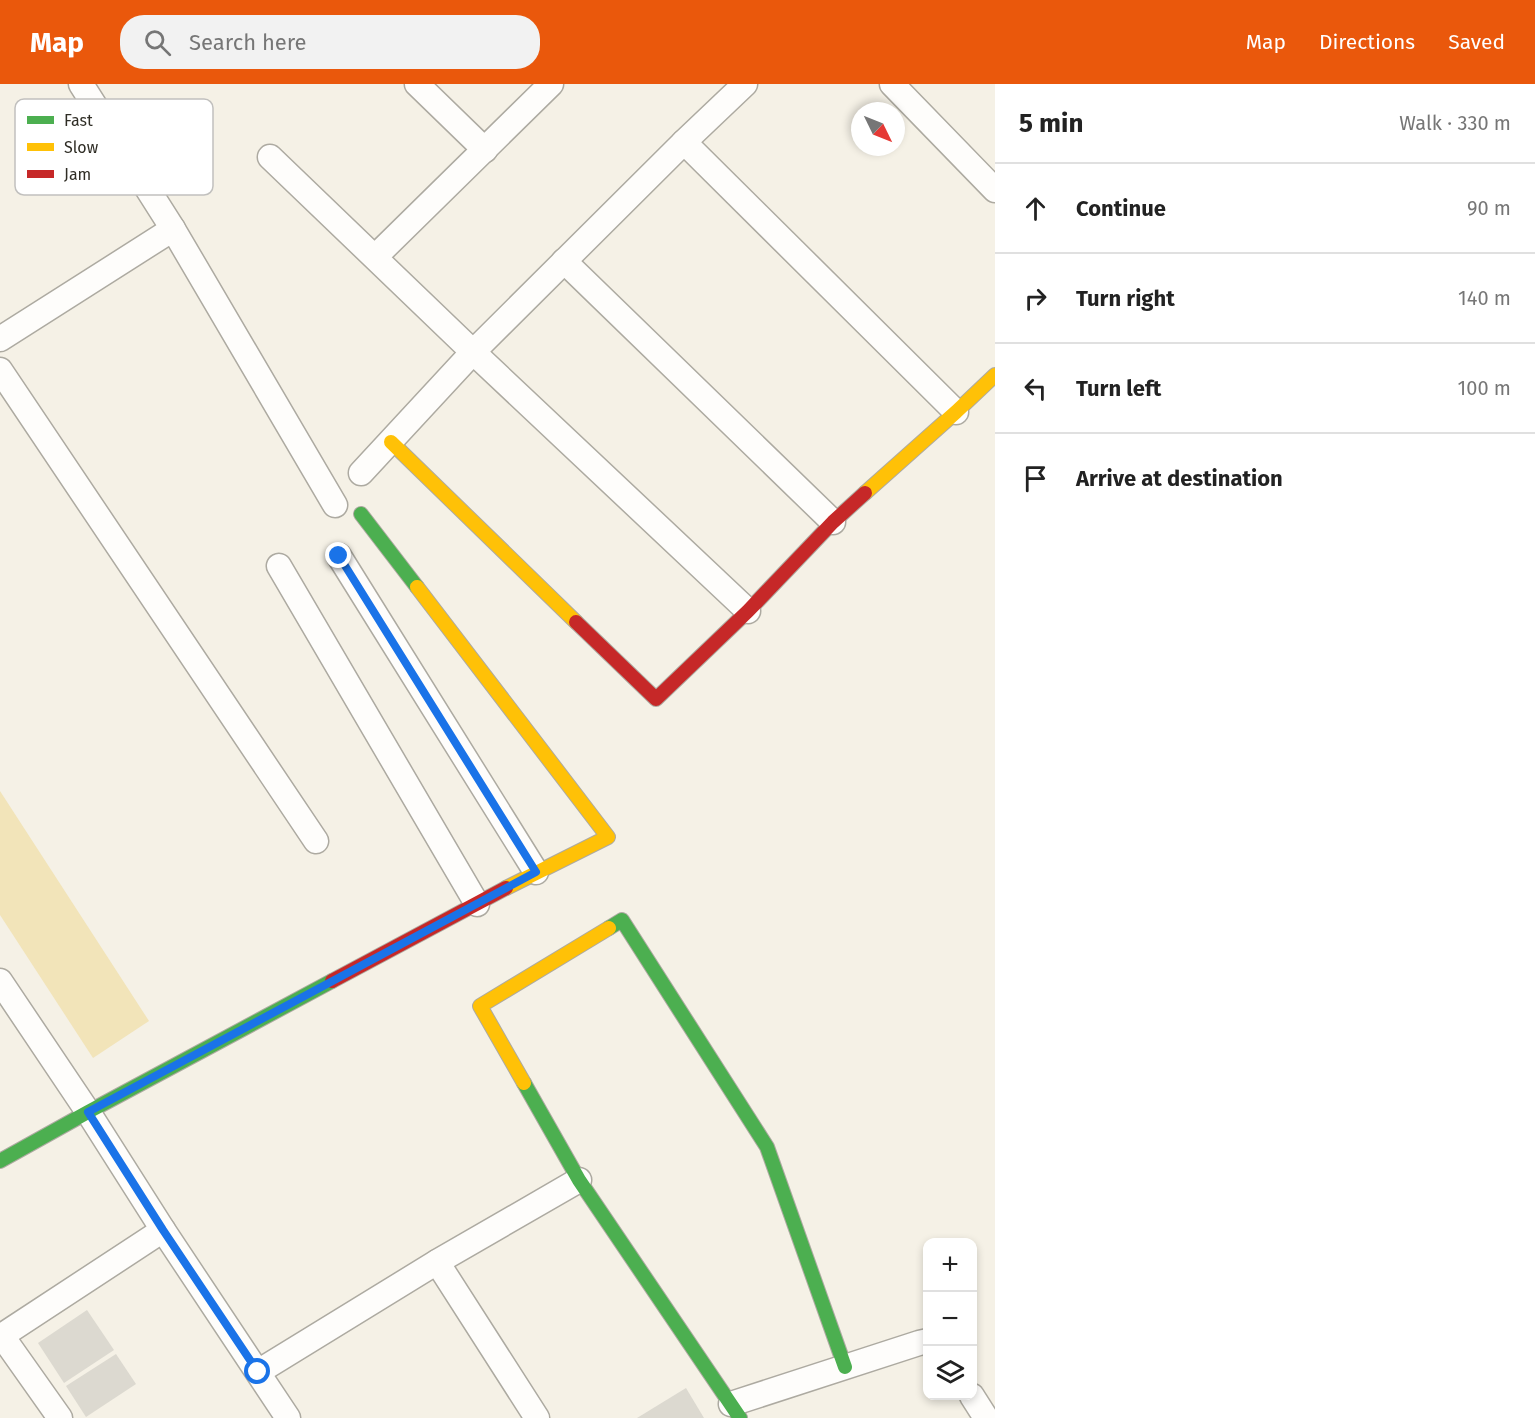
<!DOCTYPE html>
<html lang="en">
<head>
<meta charset="utf-8">
<style>
  :root { --surface:#fff; --page:#f2f2f2; --text:#222; --muted:#767676; --line:#e0e0e0; --accent:#ea580c }
  body { margin:0; font-family:"Fira Sans",sans-serif; background:var(--page); color:var(--text) }
  .controls { position:absolute; right:18px; bottom:18px; display:grid; overflow:hidden; border-radius:12px; box-shadow:0 3px 9px #0003 }
  .controls button { width:54px; height:54px; display:grid; place-items:center; padding:0; border:0; border-bottom:2px solid var(--line); background:var(--surface); color:var(--text); font:30px sans-serif }
  .compass { position:absolute; left:851px; top:18px; width:54px; height:54px; border-radius:50%; background:var(--surface); box-shadow:0 3px 9px #0003; rotate:133deg }
  .stop { position:absolute; width:18px; height:18px; margin:-14px; border:4px solid #1a73e8; border-radius:50%; background:#fff }
  .stop.end { background:#1a73e8; border-color:#fff; box-shadow:0 2px 6px #0008 }
  .list { margin:0; padding:0; list-style:none }
  h2 { display:flex; justify-content:space-between; align-items:center; height:78px; margin:0; padding:0 24px; font-size:26px }
  h2 small { font-size:20px; font-weight:400; color:var(--muted) }
  .list li { display:grid; grid-template-columns:39px 1fr auto; gap:18px; align-items:center; box-sizing:border-box; height:90px; padding:0 24px; border-top:2px solid var(--line) }
  .list b { display:block; font-size:22px; white-space:nowrap }
  .list em { font-size:20px; font-style:normal; color:var(--muted) }
  .icon { flex:none; width:33px; height:33px; fill:none; stroke:currentColor; stroke-width:2; stroke-linecap:round; stroke-linejoin:round }
  .map { position:relative; flex:none; width:995px; height:1334px; overflow:hidden }
  header { display:flex; align-items:center; gap:36px; box-sizing:border-box; height:84px; padding:0 30px; background:var(--accent); color:#fff }
  header strong { font-size:28px }
  nav { display:flex; gap:33px; margin-inline-start:auto; font-size:21px }
  .search { width:420px; height:54px; background:var(--page); display:flex; align-items:center; gap:15px; box-sizing:border-box; padding:0 21px; border-radius:24px; color:var(--muted); font-size:22px }
  main { display:flex }
  aside { flex:1; background:var(--surface) }
  .map>svg:first-child { display:block }
</style>
</head>
<body>
<header>
<strong>Map</strong>
<div class="search"><svg class="icon" aria-label="search" viewBox="0 0 24 24"><circle cx="10" cy="10" r="6"/><path d="M15 15l6 6"/></svg>Search here</div>
<nav><a>Map</a><a>Directions</a><a>Saved</a></nav>
</header>
<main>
<div class="map">
<svg width="995" height="1334" viewBox="0 0 995 1334">
  <rect width="100%" height="100%" fill="#f5f1e6"/>
  <polygon fill="#f2e4b9" points="0,707 149,937 93,974 0,831"/>
  <g fill="#dcd9d0">
    <polygon points="87,1226 114,1266 64,1299 38,1259"/>
    <polygon points="116,1270 136,1300 86,1333 66,1302"/>
    <polygon points="686,1304 704,1334 637,1334"/>
  </g>
  <g fill="none" stroke-linecap="round" stroke-linejoin="round">
    <g stroke="#adaaa1" stroke-width="27">
      <g id="street">
        <polyline points="81,0 173,145 335,421"/>
        <polyline points="417,0 485,66"/>
        <polyline points="892,0 995,106"/>
        <polyline points="684,58 956,328"/>
        <polyline points="270,73 473,268 748,527"/>
        <polyline points="375,173 551,0"/>
        <polyline points="564,177 833,438"/>
        <polyline points="0,255 173,145"/>
        <polyline points="0,286 316,757"/>
        <polyline points="361,389 473,268 684,58 745,0"/>
        <polyline points="339,472 536,788"/>
        <polyline points="279,482 477,820"/>
        <polyline points="0,897 88,1028 163,1146 288,1334"/>
        <polyline points="437,1178 537,1334"/>
        <polyline points="2,1252 60,1334"/>
        <polyline points="0,1253 163,1146"/>
        <polyline points="258,1288 437,1178 579,1096"/>
        <polyline points="972,1312 986,1334"/>
        <polyline points="731,1320 919,1259 928,1257"/>
      </g>
    </g>
    <g stroke="#adaaa1" stroke-width="16">
      <g id="fast">
        <polyline points="361,430 417,503"/>
        <polyline points="609,844 622,836 767,1063 845,1283"/>
        <polyline points="524,999 579,1096 740,1334"/>
        <polyline points="0,1077 88,1028 332,897"/>
      </g>
    </g>
    <g stroke="#adaaa1" stroke-width="16">
      <g id="slow">
        <polyline points="391,358 576,538"/>
        <polyline points="865,409 956,328 995,291"/>
        <polyline points="417,503 608,753 506,804"/>
        <polyline points="524,999 480,922 609,844"/>
      </g>
    </g>
    <g stroke="#adaaa1" stroke-width="16">
      <g id="jam">
        <polyline points="576,538 656,615 748,527 833,438 865,409"/>
        <polyline points="332,897 506,804"/>
      </g>
    </g>
    <use href="#street" stroke="#fefdfb" stroke-width="24"/>
    <use href="#fast" stroke="#4caf50" stroke-width="14"/>
    <use href="#slow" stroke="#ffc107" stroke-width="14"/>
    <use href="#jam" stroke="#c62828" stroke-width="14"/>
  </g>
  <g fill="none" stroke-linecap="round" stroke-linejoin="round">
    <polyline stroke="#1a73e8" stroke-width="8" points="258,1288 163,1146 88,1028 536,788 339,472"/>
  </g>
  <rect x="15" y="15" width="198" height="96" rx="9" fill="#fff" stroke="#c1c0be" stroke-width="1.5"/>
  <rect x="27" y="32" width="27" height="8" fill="#4caf50"/>
  <rect x="27" y="59" width="27" height="8" fill="#ffc107"/>
  <rect x="27" y="86" width="27" height="8" fill="#c62828"/>
  <g font-size="16" fill="#2f2d25">
    <text x="64" y="42">Fast</text>
    <text x="64" y="69">Slow</text>
    <text x="64" y="96">Jam</text>
  </g>
</svg>
<div class="controls">
<button>+</button>
<button>−</button>
<button><svg class="icon" aria-label="layers" viewBox="0 0 24 24"><path d="M12 4l9 5-9 5-9-5zM3 14l9 5 9-5"/></svg></button>
</div>
<svg class="compass" viewBox="-18 -18 36 36"><path d="M0-13l5 13h-10z" fill="#e53935"/><path d="M0 13l5-13h-10z" fill="#767676"/></svg>
<div class="stop" style="left:258px;top:1288px"></div>
<div class="stop end" style="left:339px;top:472px"></div>
</div>
<aside>
<h2>5 min<small>Walk · 330 m</small></h2>
<ul class="list">
<li><svg class="icon" aria-label="ahead" viewBox="0 0 24 24"><path d="M12 20V5M6 11l6-6 6 6"/></svg><div><b>Continue</b></div><em>90 m</em></li>
<li><svg class="icon" aria-label="right" viewBox="0 0 24 24"><path d="M7 20v-9h11M14 6l5 5-5 5"/></svg><div><b>Turn right</b></div><em>140 m</em></li>
<li><svg class="icon" aria-label="left" viewBox="0 0 24 24"><path d="M17 20v-9H6M10 6l-5 5 5 5"/></svg><div><b>Turn left</b></div><em>100 m</em></li>
<li><svg class="icon" aria-label="arrive" viewBox="0 0 24 24"><path d="M6 21V4h12l-3 4 3 4H6"/></svg><div><b>Arrive at destination</b></div></li>
</ul>
</aside>
</main>
</body>
</html>
